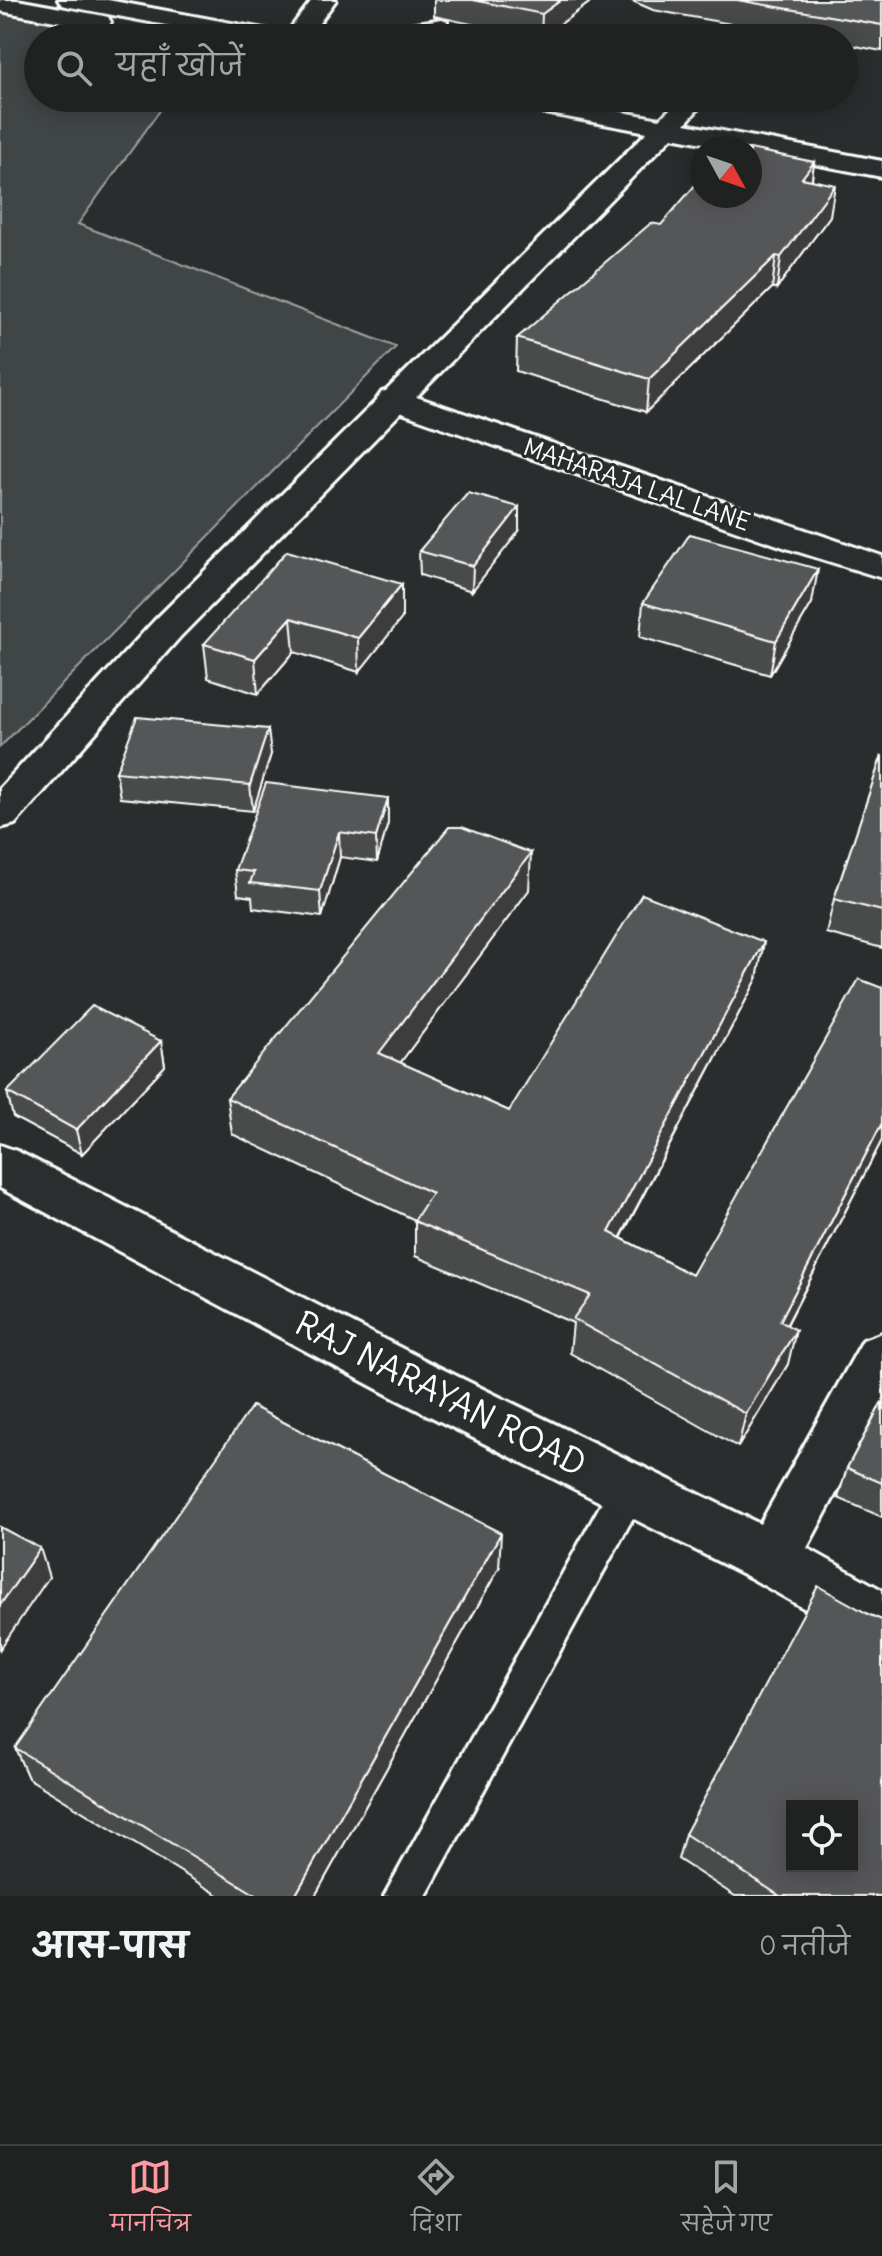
<!DOCTYPE html>
<html lang="hi">
<head>
<meta charset="utf-8">
<style>
  :root { --surface:#202222; --page:#2d2f2f; --text:#f1f3f6; --muted:#a2a4a5; --line:#3d3f40; --accent:#ff9aa2 }
  body { margin:0; font-family:Delius,"Playpen Sans Deva",sans-serif; background:var(--page); color:var(--text) }
  .controls { position:absolute; right:24px; bottom:24px; display:grid; overflow:hidden; border-radius:0px; box-shadow:0 4px 20px #0003 }
  .controls button { width:72px; height:72px; display:grid; place-items:center; padding:0; border:0; border-bottom:2px solid var(--line); background:var(--surface); color:var(--text); font:40px sans-serif }
  .compass { position:absolute; left:690px; top:136px; width:72px; height:72px; border-radius:50%; background:var(--surface); box-shadow:0 4px 20px #0003; rotate:130deg }
  .list { margin:0; padding:0; list-style:none }
  h2 { display:flex; justify-content:space-between; align-items:center; height:104px; margin:0; padding:0 32px; font-size:34px }
  h2 small { font-size:26px; font-weight:400; color:var(--muted) }
  .icon { flex:none; width:44px; height:44px; fill:none; stroke:currentColor; stroke-width:2; stroke-linecap:round; stroke-linejoin:round }
  .map { position:relative; flex:none; width:882px; height:1896px; overflow:hidden }
  .search { position:absolute; background:var(--surface); box-shadow:0 4px 20px #0003; left:24px; right:24px; top:24px; height:88px; display:flex; align-items:center; gap:20px; box-sizing:border-box; padding:0 28px; border-radius:44px; color:var(--muted); font-size:30px }
  .sheet { height:248px; background:var(--surface) }
  nav { display:flex; justify-content:space-around; align-items:center; box-sizing:border-box; height:112px; border-top:2px solid var(--line); background:var(--surface); font-size:22px; color:var(--muted) }
  nav a { display:grid; justify-items:center; gap:4px }
  nav .on { color:var(--accent) }
  .map>svg:first-child { display:block }
</style>
</head>
<body>
<div class="map">
<svg width="882" height="1896" viewBox="0 0 882 1896">
  <rect width="100%" height="100%" fill="#2a2d2e"/>
  <filter id="ink" filterUnits="userSpaceOnUse"><feTurbulence type="fractalNoise" baseFrequency=".0125" numOctaves="2"/><feDisplacementMap in="SourceGraphic" scale="16" xChannelSelector="R" yChannelSelector="G"/><feConvolveMatrix kernelMatrix="1 2 1 2 8 2 1 2 1" color-interpolation-filters="sRGB"/></filter>
  <g filter="url(#ink)">
    <polygon fill="#414445" stroke="#a0a2a2" stroke-width="2" points="0,12 138,38 38,38 38,98 169,98 78,224 396,347 0,747"/>
    <g fill="none" stroke-linecap="round" stroke-linejoin="round">
      <g stroke="#fff" stroke-width="6">
        <g id="service">
          <polygon points="442,19 447,21 447,27 420,31 408,38 389,38 411,24"/>
          <polygon points="486,28 507,38 481,36 481,30"/>
          <polygon points="629,1473 642,1477 647,1489 642,1501 426,1896 384,1896 616,1477"/>
        </g>
      </g>
      <g stroke="#fff" stroke-width="6">
        <g id="minor">
          <polygon points="312,0 336,0 308,38 283,38"/>
          <polygon points="393,389 882,556 882,578 789,549 382,406 377,399 382,392"/>
          <polygon points="0,1145 17,1151 434,1365 760,1524 863,1340 882,1333 882,1407 807,1548 882,1590 882,1649 861,1641 751,1578 396,1399 0,1188"/>
        </g>
      </g>
      <g stroke="#fff" stroke-width="6">
        <g id="secondary">
          <polygon points="0,0 17,0 99,15 108,17 111,22 108,27 99,29 0,11"/>
          <polygon points="58,0 108,0 274,31 283,33 286,38 235,38 70,7 62,5"/>
          <path d="M494,98H548L660,119C671,108 677,100 693,104L697,110L685,124L882,161V177L750,152V148H729L672,137L180,637L15,824L0,828V788L154,621L647,132L507,106L498,103Z"/>
        </g>
      </g>
      <use href="#service" fill="#2a2d2e" fill-rule="evenodd"/>
      <use href="#minor" fill="#2a2d2e" fill-rule="evenodd"/>
      <use href="#secondary" fill="#2a2d2e" fill-rule="evenodd"/>
    </g>
    <g fill="#494b4c" stroke="#fff" stroke-width="2">
      <polygon points="434,0 593,0 542,38 537,38 434,16"/>
      <polygon points="630,0 882,0 882,51 844,44 844,38 809,38 653,10"/>
      <polygon points="814,162 812,180 830,216 777,288 772,288 646,412 516,371 517,338 661,225"/>
      <polygon points="519,531 472,591 420,575 419,551"/>
      <polygon points="402,584 402,618 359,672 294,652 258,694 208,678 204,644"/>
      <polygon points="643,603 812,603 770,675 640,637"/>
      <polygon points="271,754 253,811 120,798 116,772"/>
      <polygon points="882,755 882,948 826,933 834,899"/>
      <polygon points="388,798 388,823 377,862 340,857 322,917 253,908 252,897 238,895 235,870"/>
      <polygon points="529,890 400,1063 509,1111 757,979 621,1238 692,1275 882,988 882,1140 787,1325 788,1364 738,1447 570,1353 573,1323 415,1256 415,1220 232,1134 227,1098"/>
      <polygon points="161,1041 165,1066 82,1154 13,1117 7,1092"/>
      <polygon points="882,1402 882,1517 838,1498 847,1468"/>
      <polygon points="499,1568 315,1896 220,1896 28,1778 15,1748"/>
      <polygon points="685,1834 882,1896 735,1896 678,1859"/>
    </g>
    <g fill="#3c3d3e" stroke="#fff" stroke-width="2">
      <polygon points="561,0 593,0 541,38 542,14"/>
      <polygon points="814,162 810,193 802,178"/>
      <polygon points="835,185 830,216 777,288 781,257"/>
      <polygon points="776,256 772,288 646,412 649,379"/>
      <polygon points="519,507 519,531 472,591 473,566"/>
      <polygon points="818,569 812,603 770,675 776,641"/>
      <polygon points="402,584 402,618 359,672 358,638"/>
      <polygon points="291,618 294,652 258,694 255,659"/>
      <polygon points="268,729 271,754 253,811 250,785"/>
      <polygon points="388,798 388,823 377,862 376,837"/>
      <polygon points="339,832 340,857 322,917 320,891"/>
      <polygon points="531,853 529,890 380,1090 379,1053"/>
      <polygon points="764,942 757,979 605,1267 609,1232"/>
      <polygon points="161,1041 165,1066 82,1154 76,1130"/>
      <polygon points="882,1123 882,1140 771,1355 780,1321"/>
      <polygon points="796,1330 788,1364 738,1447 746,1414"/>
      <polygon points="501,1533 499,1568 315,1896 295,1896"/>
      <polygon points="40,1548 49,1577 0,1649 0,1605"/>
    </g>
    <g fill="#555758" stroke="#fff" stroke-width="2" fill-rule="evenodd">
      <polygon points="473,0 561,0 542,14"/>
      <polygon points="737,0 882,0 882,25"/>
      <polygon points="729,145 744,148 727,148"/>
      <polygon points="750,149 814,162 802,178 835,185 781,257 776,256 649,379 517,338 651,223 661,225 702,177 702,196 750,196"/>
      <polygon points="468,493 519,507 473,566 419,551"/>
      <polygon points="690,534 818,569 776,641 643,603"/>
      <polygon points="287,551 402,584 358,638 291,618 255,659 204,644"/>
      <polygon points="137,717 268,729 250,785 116,772"/>
      <polygon points="882,755 882,911 834,899"/>
      <polygon points="266,783 388,798 376,837 339,832 320,891 250,883 254,872 235,870"/>
      <polygon points="449,827 462,827 531,853 379,1053 509,1111 642,894 764,942 609,1232 692,1275 859,979 882,988 882,1123 780,1321 796,1330 746,1414 573,1319 590,1295 414,1221 432,1193 227,1098"/>
      <polygon points="92,1006 161,1041 76,1130 7,1092"/>
      <polygon points="882,1402 882,1483 847,1468"/>
      <polygon points="252,1406 501,1533 295,1896 258,1896 15,1748"/>
      <polygon points="0,1527 40,1548 0,1605"/>
      <path d="M818,1586L870,1615L882,1620V1896H780L685,1834ZM792,1806H852V1866H792Z"/>
    </g>
  </g>
  <g text-anchor="middle" dominant-baseline="central" stroke-width="6" stroke-linejoin="round" paint-order="stroke">
    <g font-size="24" fill="#fff" stroke="#2a2d2e">
      <text transform="translate(637 484) rotate(19)">MAHARAJA LAL LANE</text>
    </g>
    <g font-size="34" fill="#fff" stroke="#2a2d2e">
      <text transform="translate(441 1393) rotate(27)">RAJ NARAYAN ROAD</text>
    </g>
  </g>
</svg>
<div class="controls">
<button><svg class="icon" aria-label="locate" viewBox="0 0 24 24"><circle cx="12" cy="12" r="6"/><path d="M12 2v4M12 18v4M2 12h4M18 12h4"/></svg></button>
</div>
<svg class="compass" viewBox="-18 -18 36 36"><path d="M0-13l5 13h-10z" fill="#e53935"/><path d="M0 13l5-13h-10z" fill="#a2a4a5"/></svg>
<div class="search"><svg class="icon" aria-label="search" viewBox="0 0 24 24"><circle cx="10" cy="10" r="6"/><path d="M15 15l6 6"/></svg>यहाँ खोजें</div>
</div>
<section class="sheet">
<h2>आस-पास<small>0 नतीजे</small></h2>
<ul class="list">
</ul>
</section>
<nav>
<a class="on"><svg class="icon" aria-label="map" viewBox="0 0 24 24"><path d="M3 6l6-2 6 2 6-2v14l-6 2-6-2-6 2zM9 4v14M15 6v14"/></svg>मानचित्र</a>
<a><svg class="icon" aria-label="directions" viewBox="0 0 24 24"><path d="M12 3l9 9-9 9-9-9zM9 14v-3h6M13 9l2 2-2 2"/></svg>दिशा</a>
<a><svg class="icon" aria-label="saved" viewBox="0 0 24 24"><path d="M7 4h10v16l-5-4-5 4z"/></svg>सहेजे गए</a>
</nav>
</body>
</html>
